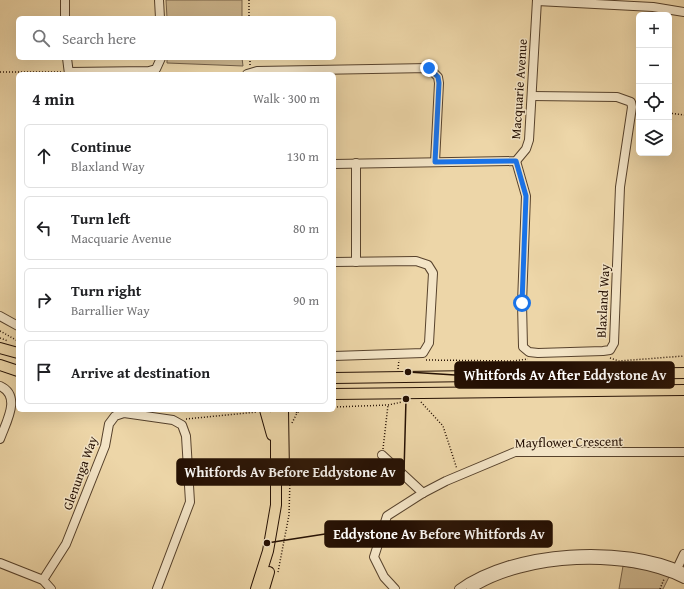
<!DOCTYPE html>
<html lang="en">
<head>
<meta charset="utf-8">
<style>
  :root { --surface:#fff; --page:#f6f6f6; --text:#202124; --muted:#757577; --line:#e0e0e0 }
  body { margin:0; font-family:"Gentium Book Plus",serif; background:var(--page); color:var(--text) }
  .controls { position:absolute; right:12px; top:12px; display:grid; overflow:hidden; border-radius:6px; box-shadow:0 4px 16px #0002 }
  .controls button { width:36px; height:36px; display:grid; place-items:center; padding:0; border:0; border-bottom:1px solid var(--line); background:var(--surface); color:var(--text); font:20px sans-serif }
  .stop { position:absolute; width:12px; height:12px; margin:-9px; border:3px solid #1a73e8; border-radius:50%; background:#fff }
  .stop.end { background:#1a73e8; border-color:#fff; box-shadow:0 1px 4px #0008 }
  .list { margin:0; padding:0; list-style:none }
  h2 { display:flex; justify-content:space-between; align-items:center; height:52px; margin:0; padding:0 16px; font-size:17px }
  h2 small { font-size:13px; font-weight:400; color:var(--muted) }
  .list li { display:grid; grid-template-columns:26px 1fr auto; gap:12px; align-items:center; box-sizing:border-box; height:64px; margin:0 8px 8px; padding:0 8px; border:1px solid var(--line); border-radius:6px }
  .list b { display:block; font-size:15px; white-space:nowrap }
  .list p { margin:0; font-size:13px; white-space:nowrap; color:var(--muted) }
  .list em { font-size:13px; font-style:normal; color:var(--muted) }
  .icon { flex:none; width:22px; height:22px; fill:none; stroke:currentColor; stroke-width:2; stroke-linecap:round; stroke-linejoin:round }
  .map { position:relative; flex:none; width:684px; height:589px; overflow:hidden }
  .search { position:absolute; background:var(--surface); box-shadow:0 4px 16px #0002; left:16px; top:16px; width:320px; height:44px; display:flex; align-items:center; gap:10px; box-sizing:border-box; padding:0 14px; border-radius:6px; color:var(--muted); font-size:15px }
  .panel { position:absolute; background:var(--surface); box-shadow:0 4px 16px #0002; left:16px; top:72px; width:320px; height:340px; border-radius:6px }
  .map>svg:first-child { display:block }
</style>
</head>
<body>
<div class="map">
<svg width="684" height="589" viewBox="0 0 684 589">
  <rect width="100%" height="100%" fill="#edd6a8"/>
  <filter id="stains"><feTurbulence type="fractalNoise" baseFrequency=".005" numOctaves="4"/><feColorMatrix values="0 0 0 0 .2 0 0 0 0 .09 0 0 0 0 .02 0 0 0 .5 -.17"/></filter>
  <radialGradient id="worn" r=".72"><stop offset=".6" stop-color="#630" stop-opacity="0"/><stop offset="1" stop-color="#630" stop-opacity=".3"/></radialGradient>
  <g fill="#cbb48c" stroke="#786248">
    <polygon points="166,0 242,0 242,18 167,18"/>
    <polygon points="167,58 242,58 243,66 167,63"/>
    <polygon points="623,566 671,573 663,589 619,589"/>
  </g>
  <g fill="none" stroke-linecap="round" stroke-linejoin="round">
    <g stroke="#57422c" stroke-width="10">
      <g id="minor">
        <polyline points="65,0 65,18"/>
        <polyline points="159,0 160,18"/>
        <polyline points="537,1 653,7 684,12"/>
        <polyline points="67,58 69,74"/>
        <polyline points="69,72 149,71 156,69 161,58"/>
        <polyline points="247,74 257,71 429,68 438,77 439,83 435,162"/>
        <polyline points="516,161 526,196 522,303 523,347 529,352 538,353 603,351 610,350 614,343 620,187 632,107 631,102 617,97 532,96"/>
        <polyline points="334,164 516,161 526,149 529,140 537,0"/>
        <polyline points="334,262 416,261 428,265 433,273 429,343 423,353 334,356"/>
        <polyline points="356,262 356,163"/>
        <polyline points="0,316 18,326"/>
        <path d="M0,386C22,396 6,422 0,439"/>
        <polyline points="382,455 423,493"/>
        <polyline points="0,563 43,580 51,589"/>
        <polyline points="675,573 684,554"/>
        <polyline points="43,580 66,544 105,446 109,424 115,416 124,413 173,420 182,425 186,436 190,502 157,589"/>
        <polyline points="395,589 384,577 374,557 387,516 423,493 446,481 515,452 684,452"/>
        <path d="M459,589C514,549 624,543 684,572"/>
        <path d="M471,589C526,554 626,550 684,579"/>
      </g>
    </g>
    <g stroke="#251003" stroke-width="12">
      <g id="major">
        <polyline points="0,348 18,353"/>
        <polyline points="0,365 18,371"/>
        <polyline points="334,378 684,373"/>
        <polyline points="334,394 684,390"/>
        <polyline points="265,410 272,435"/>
        <polyline points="283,410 284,473"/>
        <polyline points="256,589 268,551 276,505 276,410"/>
        <polyline points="264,589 269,572"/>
      </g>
    </g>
    <g stroke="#251003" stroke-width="1.5" stroke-dasharray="1 2" stroke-linecap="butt">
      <polyline points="249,0 249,18"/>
      <polyline points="250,58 250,66"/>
      <polyline points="0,72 61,72"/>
      <polyline points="669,113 684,115"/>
      <polyline points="0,331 18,341"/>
      <polyline points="0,338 8,341"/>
      <polyline points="610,358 619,361 684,356"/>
      <polyline points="426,360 513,361 528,359"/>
      <polyline points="398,369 399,360"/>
      <polyline points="421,402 443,426 457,469"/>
      <polyline points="334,407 388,405 402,402"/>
      <polyline points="294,410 297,413"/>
      <polyline points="186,419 257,412"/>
      <polyline points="292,423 297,413 301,410"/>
      <polyline points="383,449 388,405"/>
      <polyline points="278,572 289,515 290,479"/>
      <polyline points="660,589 664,579"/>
    </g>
    <use href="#minor" stroke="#f3e4c6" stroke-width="8"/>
    <use href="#major" stroke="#edd6a8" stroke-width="10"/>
  </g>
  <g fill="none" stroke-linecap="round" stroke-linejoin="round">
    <polyline stroke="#1a73e8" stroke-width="5" points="429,68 438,77 439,83 435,162 516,161 526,196 522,303"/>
  </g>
  <g text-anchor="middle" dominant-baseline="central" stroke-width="3" stroke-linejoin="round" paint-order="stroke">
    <g font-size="13" fill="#251003" stroke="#f3e4c6">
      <text transform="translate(519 89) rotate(-86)">Macquarie Avenue</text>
      <text transform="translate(603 301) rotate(-87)">Blaxland Way</text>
      <text transform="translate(569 442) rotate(-1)">Mayflower Crescent</text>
      <text transform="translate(80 473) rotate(-70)">Glenunga Way</text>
    </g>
  </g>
  <path fill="none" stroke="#251003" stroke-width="1.5" d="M408 372L455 375M406 399L404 472M267 543L325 534"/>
  <g fill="#251003" stroke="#f3e4c6" stroke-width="1.5">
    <circle cx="408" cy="372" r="4"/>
    <circle cx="406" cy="399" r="4"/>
    <circle cx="267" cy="543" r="4"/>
  </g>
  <g fill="#251003" stroke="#251003" stroke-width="1.5">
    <rect x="455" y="362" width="219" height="26" rx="4"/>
    <rect x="177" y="459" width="227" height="26" rx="4"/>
    <rect x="325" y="521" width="227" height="26" rx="4"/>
  </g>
  <g font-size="14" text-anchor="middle" font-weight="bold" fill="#fff">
    <text x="565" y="380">Whitfords Av After Eddystone Av</text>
    <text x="290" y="477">Whitfords Av Before Eddystone Av</text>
    <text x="439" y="539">Eddystone Av Before Whitfords Av</text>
  </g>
  <rect width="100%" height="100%" filter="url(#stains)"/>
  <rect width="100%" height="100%" fill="url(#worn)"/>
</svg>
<div class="controls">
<button>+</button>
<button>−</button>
<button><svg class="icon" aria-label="locate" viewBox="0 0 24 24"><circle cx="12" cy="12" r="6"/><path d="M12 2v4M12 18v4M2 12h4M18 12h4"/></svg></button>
<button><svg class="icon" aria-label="layers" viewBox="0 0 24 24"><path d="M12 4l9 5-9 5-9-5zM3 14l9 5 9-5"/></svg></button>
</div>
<div class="stop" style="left:522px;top:303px"></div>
<div class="stop end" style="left:429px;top:68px"></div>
<div class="search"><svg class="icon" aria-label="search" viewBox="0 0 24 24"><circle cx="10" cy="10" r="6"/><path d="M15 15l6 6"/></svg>Search here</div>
<section class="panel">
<h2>4 min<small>Walk · 300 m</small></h2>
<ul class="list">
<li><svg class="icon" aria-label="ahead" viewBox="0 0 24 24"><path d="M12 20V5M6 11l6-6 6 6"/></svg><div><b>Continue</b><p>Blaxland Way</p></div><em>130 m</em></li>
<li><svg class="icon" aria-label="left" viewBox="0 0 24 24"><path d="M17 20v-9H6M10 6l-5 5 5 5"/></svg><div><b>Turn left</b><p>Macquarie Avenue</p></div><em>80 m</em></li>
<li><svg class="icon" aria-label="right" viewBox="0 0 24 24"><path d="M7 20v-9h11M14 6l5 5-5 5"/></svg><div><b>Turn right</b><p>Barrallier Way</p></div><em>90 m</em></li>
<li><svg class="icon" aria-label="arrive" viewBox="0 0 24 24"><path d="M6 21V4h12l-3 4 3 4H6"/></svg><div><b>Arrive at destination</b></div></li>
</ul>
</section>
</div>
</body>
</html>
